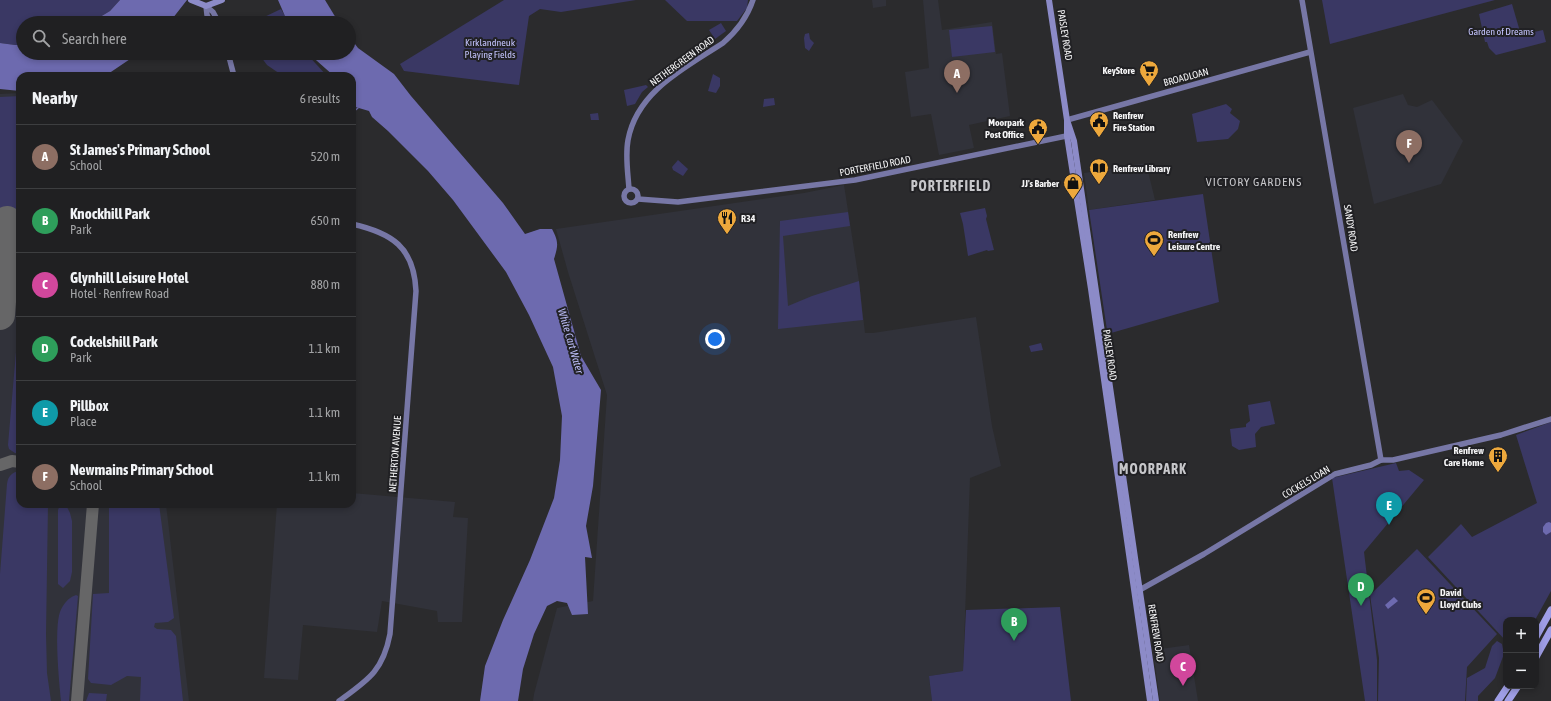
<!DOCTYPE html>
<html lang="en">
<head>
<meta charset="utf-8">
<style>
  :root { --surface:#202022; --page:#28282a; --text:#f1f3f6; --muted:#a2a3a5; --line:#3d3e40; --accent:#2563eb }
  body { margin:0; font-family:"Asap Condensed",sans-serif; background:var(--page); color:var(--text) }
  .controls { position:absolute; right:12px; bottom:12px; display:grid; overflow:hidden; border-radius:8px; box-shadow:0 2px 6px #0003 }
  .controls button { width:36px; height:36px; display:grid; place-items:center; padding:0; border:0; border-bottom:1px solid var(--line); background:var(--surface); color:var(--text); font:20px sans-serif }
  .you { position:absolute; left:715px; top:339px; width:14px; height:14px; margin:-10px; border:3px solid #fff; border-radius:50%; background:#1a73e8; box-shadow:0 0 0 6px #1a73e833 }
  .badge { display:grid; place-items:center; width:26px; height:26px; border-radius:50%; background:var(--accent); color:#fff; font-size:13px; font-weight:700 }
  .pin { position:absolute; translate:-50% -33px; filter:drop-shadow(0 1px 2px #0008) }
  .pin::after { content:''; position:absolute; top:21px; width:14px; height:12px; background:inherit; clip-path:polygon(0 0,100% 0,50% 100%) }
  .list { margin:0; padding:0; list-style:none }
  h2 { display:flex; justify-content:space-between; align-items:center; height:52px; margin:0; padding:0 16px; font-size:17px }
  h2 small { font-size:13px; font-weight:400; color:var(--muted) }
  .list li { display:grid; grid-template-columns:26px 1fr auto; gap:12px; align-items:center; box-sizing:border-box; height:64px; padding:0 16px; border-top:1px solid var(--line) }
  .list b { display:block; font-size:15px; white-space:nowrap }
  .list p { margin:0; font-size:13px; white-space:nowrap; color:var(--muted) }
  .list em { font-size:13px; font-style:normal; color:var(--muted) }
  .icon { flex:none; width:22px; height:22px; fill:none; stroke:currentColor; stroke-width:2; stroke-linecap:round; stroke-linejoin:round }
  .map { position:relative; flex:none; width:1551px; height:701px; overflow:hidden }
  .search { position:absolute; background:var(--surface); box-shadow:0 2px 6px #0003; left:16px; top:16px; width:340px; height:44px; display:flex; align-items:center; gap:10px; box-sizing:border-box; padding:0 14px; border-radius:22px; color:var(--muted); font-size:15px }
  .panel { position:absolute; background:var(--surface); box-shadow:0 2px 6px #0003; left:16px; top:72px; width:340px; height:436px; border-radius:12px }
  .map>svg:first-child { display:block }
</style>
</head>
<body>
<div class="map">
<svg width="1551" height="701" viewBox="0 0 1551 701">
  <rect width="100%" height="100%" fill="#2b2b2d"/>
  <g fill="#31323a">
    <polygon points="872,0 886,0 886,6 873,8"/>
    <polygon points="923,0 938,0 942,30 992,22 996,54 1002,53 1010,116 969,125 974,148 939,155 931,114 911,117 905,72 929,68"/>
    <polygon points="20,93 20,504 166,504 189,701 0,701 0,94"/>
    <polygon points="1403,94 1408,105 1417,107 1432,100 1463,141 1441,184 1374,204 1353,108"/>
    <polygon points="1146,163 1155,200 1089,210 1084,173"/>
    <polygon points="844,185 859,281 865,333 873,333 976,317 992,426 1001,466 970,478 963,671 929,676 932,701 533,701 534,694 557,608 593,601 607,395 568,272 556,229 804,193"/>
    <polygon points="352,493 455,502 453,517 468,518 462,622 438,622 437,611 382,601 377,632 303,625 298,680 264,678 277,504 352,504"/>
    <polygon points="1189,645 1198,701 1160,701 1153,650"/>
  </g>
  <g fill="#3a3864">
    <polygon points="0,0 120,0 110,11 90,23 23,23 23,45 15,45 0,43"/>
    <polygon points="504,0 636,0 561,12 540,9 529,16 519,85 404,71 400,64"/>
    <polygon points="665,0 748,0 747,8 737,21 687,21"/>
    <polygon points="1322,0 1495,0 1330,44"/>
    <polygon points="1512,4 1521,35 1543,30 1546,42 1496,55 1489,48 1487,42 1485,42 1479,14"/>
    <polygon points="281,9 289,23 255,23 260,19"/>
    <polygon points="721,23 726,31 715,39 709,30"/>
    <polygon points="992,26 995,52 952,57 949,30"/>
    <polygon points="809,33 810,39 814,43 809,51 805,48 804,38 805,34"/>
    <polygon points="258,53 306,53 327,76 283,76 267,65"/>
    <polygon points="713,74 720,78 720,86 716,93 708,91"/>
    <polygon points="646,85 648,87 642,92 635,104 627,106 624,90"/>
    <polygon points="20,96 20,217 0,215 0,97"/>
    <polygon points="774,98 775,105 763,107 764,99"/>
    <polygon points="1226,104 1232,109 1230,113 1240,121 1238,129 1228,139 1197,142 1192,114"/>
    <polygon points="598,113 599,120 591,120 590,114"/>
    <polygon points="678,160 688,169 683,176 673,170 672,167"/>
    <polygon points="1203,194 1219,302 1111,333 1107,330 1089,210"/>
    <polygon points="985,208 987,216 986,219 994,250 988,251 987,250 968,256 963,224 960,213"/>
    <polygon points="848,212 850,226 783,236 788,306 812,296 859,281 863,320 778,329 780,221"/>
    <polygon points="20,305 20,454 15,453 9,449 8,445"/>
    <polygon points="1041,343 1043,350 1031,352 1029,346"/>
    <polygon points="1270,401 1275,424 1261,427 1255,434 1256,447 1239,450 1232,446 1230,429 1246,427 1246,424 1250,421 1248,405"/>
    <polygon points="1551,422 1551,591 1535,620 1506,620 1506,641 1428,557 1461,524 1472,537 1537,503 1516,435"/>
    <polygon points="1396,463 1399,471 1409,470 1424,480 1364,552 1377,660 1377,701 1365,701 1332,478"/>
    <path d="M20,471V504H48L46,634L47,673L51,701H0V574L7,484C8,476 12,472 20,471Z"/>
    <polygon points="109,504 159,504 174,618 168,622 155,623 154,627 157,629 171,630 176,636 183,701 140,701 141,677 127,676 111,685 91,683 88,679 93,594 109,593"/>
    <polygon points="60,505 66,505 70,513 72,521 72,572 70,581 63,588 58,584 58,510"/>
    <polygon points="1417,549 1497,634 1467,667 1465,701 1378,701 1379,658 1370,595"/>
    <path d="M76,595L78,596L69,701H61C59,683 54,628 60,612C63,604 68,598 76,595Z"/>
    <polygon points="1060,607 1071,701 932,701 929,676 963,671 966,610"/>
    <polygon points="1497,641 1502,644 1504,654 1495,678 1478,696 1478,701 1466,701 1467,678 1485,668 1492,646"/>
    <polygon points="89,693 107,694 106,701 86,701"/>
  </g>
  <g fill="#6d6aaf">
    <polygon points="120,0 187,0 169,23 90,23 110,11"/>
    <polygon points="278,0 325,0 339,23 288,23"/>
    <path d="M349,36L358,48L394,74L411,96L503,203L525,234L540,229H552C559,242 558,246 554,259L581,356L601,390L593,486L586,526L592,558L585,557L588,614L572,615L567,603L557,601L547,606L534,634L523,669L518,701H480L485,666L503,620L530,560L554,498L560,460L562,416L553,367L529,315L506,272L453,200L428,171L388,131L372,117L369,111L352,106V76H334L308,53H349Z"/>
    <polygon points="0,43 15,45 23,45 23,53 139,53 105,76 20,76 20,91 0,89"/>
    <polygon points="1549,522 1551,523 1551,532 1546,535 1543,532 1543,527 1546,523"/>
    <polygon points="1394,597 1398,601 1388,609 1385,605"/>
  </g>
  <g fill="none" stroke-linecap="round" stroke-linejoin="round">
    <polyline stroke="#6d6aaf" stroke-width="1.5" points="352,113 358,108"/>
    <g stroke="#666667" stroke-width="12">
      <path d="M1,307C4,295 9,288 20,282"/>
      <polyline points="0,465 12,461 20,462"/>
      <polyline points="77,701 93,504"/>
    </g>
    <polyline stroke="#666667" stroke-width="30" points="0,315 7,221"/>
    <g stroke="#7777a6" stroke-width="5.5">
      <polyline points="1302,0 1381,460"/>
      <polyline points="206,6 213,12 219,23"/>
      <polyline points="206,6 207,15 211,23"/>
      <polyline points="228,53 234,76"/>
      <polyline points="1067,120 1310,52"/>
      <circle cx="631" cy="196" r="7"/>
      <path d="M629,189C628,173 625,156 628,140C637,91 685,68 723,43C737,31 747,18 753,0"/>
      <polyline points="638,199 678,202 855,180 1071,135"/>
      <polyline points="1136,592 1204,554 1335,474 1371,465 1381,460 1393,460 1501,435 1551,419"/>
      <path d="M339,701C368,680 383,671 390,634L416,291C414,247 392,233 352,224"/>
    </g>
    <g stroke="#8c8bc8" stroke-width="6">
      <polyline points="191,0 206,6 222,0"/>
      <polyline points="1049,0 1067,120 1067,136 1091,289 1150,701"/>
      <path d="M1068,123L1074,141C1102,328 1128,514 1156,701"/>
    </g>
    <g stroke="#9f9ee6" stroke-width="7">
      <polyline points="1536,637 1551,610"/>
      <polyline points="1536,657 1551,630"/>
      <polyline points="1498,701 1508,686"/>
      <polyline points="1508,701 1518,686"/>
    </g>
  </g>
  <defs>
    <g id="supermarket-pin" transform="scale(1)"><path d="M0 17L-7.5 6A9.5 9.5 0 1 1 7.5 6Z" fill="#eda83c" stroke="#212124"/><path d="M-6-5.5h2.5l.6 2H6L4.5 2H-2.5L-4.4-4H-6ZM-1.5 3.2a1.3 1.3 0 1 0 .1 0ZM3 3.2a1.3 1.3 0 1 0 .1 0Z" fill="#111"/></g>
    <g id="civic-pin" transform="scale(1)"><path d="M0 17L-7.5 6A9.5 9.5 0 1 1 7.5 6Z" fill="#eda83c" stroke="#212124"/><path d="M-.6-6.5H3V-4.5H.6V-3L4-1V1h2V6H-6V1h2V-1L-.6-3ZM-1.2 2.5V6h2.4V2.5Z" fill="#111"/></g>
    <g id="library-pin" transform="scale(1)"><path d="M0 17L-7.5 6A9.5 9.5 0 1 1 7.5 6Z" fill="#eda83c" stroke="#212124"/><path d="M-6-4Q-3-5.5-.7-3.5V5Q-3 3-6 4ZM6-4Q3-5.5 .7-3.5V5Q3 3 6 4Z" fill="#111"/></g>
    <g id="shop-pin" transform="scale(1)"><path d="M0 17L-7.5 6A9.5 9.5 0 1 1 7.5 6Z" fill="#eda83c" stroke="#212124"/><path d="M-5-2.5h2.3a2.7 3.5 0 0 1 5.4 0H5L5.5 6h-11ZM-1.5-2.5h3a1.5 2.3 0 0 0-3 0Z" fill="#111"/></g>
    <g id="restaurant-pin" transform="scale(1)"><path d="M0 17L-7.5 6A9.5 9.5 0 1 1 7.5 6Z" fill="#eda83c" stroke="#212124"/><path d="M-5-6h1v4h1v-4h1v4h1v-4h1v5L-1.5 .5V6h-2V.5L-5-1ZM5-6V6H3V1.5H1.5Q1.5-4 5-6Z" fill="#111"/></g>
    <g id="stadium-pin" transform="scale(1)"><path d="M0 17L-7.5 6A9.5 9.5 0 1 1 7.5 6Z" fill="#eda83c" stroke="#212124"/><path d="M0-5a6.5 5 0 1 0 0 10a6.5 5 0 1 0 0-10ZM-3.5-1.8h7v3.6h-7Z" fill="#111"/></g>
    <g id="building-pin" transform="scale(1)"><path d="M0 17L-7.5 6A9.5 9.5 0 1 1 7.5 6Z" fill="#eda83c" stroke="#212124"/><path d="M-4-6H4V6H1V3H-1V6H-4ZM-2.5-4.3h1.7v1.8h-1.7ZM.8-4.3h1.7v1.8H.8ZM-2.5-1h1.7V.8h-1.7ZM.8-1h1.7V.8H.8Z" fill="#111"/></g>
  </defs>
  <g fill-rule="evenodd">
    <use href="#supermarket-pin" x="1149" y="70"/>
    <use href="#civic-pin" x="1099" y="121"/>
    <use href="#civic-pin" x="1038" y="128"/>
    <use href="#library-pin" x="1099" y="168"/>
    <use href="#shop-pin" x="1073" y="183"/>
    <use href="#restaurant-pin" x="727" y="218"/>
    <use href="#stadium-pin" x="1154" y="240"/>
    <use href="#building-pin" x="1498" y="456"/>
    <use href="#stadium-pin" x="1426" y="598"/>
  </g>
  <g text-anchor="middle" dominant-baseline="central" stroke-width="4" stroke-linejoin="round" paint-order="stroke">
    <g font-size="10" fill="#c3c3fd" stroke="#212124">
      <text x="1501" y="31">Garden of Dreams</text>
      <text x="490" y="42">Kirklandneuk<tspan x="490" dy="12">Playing Fields</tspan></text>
    </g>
    <g font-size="10" fill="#f5f5f6" stroke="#212124">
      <text transform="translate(1065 35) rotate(81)">PAISLEY ROAD</text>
      <text transform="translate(682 61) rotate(-36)">NETHERGREEN ROAD</text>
      <text transform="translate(1186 77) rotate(-15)">BROADLOAN</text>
      <text transform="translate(875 166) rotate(-11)">PORTERFIELD ROAD</text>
      <text transform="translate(1351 228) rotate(81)">SANDY ROAD</text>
      <text transform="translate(1110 355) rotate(82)">PAISLEY ROAD</text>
      <text transform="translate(395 454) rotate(-86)">NETHERTON AVENUE</text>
      <text transform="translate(1306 482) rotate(-31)">COCKELS LOAN</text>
      <text transform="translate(1156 633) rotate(81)">RENFREW ROAD</text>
    </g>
    <g font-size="10" font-weight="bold" fill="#f5f5f6" stroke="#212124" text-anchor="start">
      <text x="1135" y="70" text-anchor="end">KeyStore</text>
      <text x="1113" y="115">Renfrew<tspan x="1113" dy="12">Fire Station</tspan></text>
      <text x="1024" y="122" text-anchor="end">Moorpark<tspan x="1024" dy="12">Post Office</tspan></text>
      <text x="1113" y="168">Renfrew Library</text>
      <text x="1059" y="183" text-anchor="end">JJ's Barber</text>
      <text x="741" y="218">R34</text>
      <text x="1168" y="234">Renfrew<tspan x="1168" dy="12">Leisure Centre</tspan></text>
      <text x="1484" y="450" text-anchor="end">Renfrew<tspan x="1484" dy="12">Care Home</tspan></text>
      <text x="1440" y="592">David<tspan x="1440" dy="12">Lloyd Clubs</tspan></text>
    </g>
    <g font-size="11" font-style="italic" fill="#babbf5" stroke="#212124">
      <text transform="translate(571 341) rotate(74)">White Cart Water</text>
    </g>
    <g font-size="12" letter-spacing="1" fill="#c7c7ca" stroke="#212124">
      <text x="1254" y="182">VICTORY GARDENS</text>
    </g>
    <g font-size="14" font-weight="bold" letter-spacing="1" fill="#c7c7ca" stroke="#212124">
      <text x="951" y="186">PORTERFIELD</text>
      <text x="1153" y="469">MOORPARK</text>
    </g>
  </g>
</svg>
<div class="controls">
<button>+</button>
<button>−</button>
</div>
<div class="you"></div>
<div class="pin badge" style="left:957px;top:93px;background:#8d6e63">A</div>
<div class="pin badge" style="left:1014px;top:641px;background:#2e9e5b">B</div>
<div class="pin badge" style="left:1183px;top:686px;background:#d1479c">C</div>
<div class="pin badge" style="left:1361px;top:606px;background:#2e9e5b">D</div>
<div class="pin badge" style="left:1389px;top:525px;background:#0f9aa8">E</div>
<div class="pin badge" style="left:1409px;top:163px;background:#8d6e63">F</div>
<div class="search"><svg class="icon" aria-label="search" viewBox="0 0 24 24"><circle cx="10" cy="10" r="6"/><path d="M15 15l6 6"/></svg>Search here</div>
<section class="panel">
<h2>Nearby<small>6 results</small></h2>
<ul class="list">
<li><span class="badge" style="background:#8d6e63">A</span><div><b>St James's Primary School</b><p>School</p></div><em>520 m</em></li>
<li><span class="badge" style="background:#2e9e5b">B</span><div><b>Knockhill Park</b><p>Park</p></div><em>650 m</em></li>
<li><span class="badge" style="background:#d1479c">C</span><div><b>Glynhill Leisure Hotel</b><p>Hotel · Renfrew Road</p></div><em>880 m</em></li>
<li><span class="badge" style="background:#2e9e5b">D</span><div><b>Cockelshill Park</b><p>Park</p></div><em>1.1 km</em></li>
<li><span class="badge" style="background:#0f9aa8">E</span><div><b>Pillbox</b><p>Place</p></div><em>1.1 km</em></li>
<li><span class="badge" style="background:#8d6e63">F</span><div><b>Newmains Primary School</b><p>School</p></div><em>1.1 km</em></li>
</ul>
</section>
</div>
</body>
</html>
